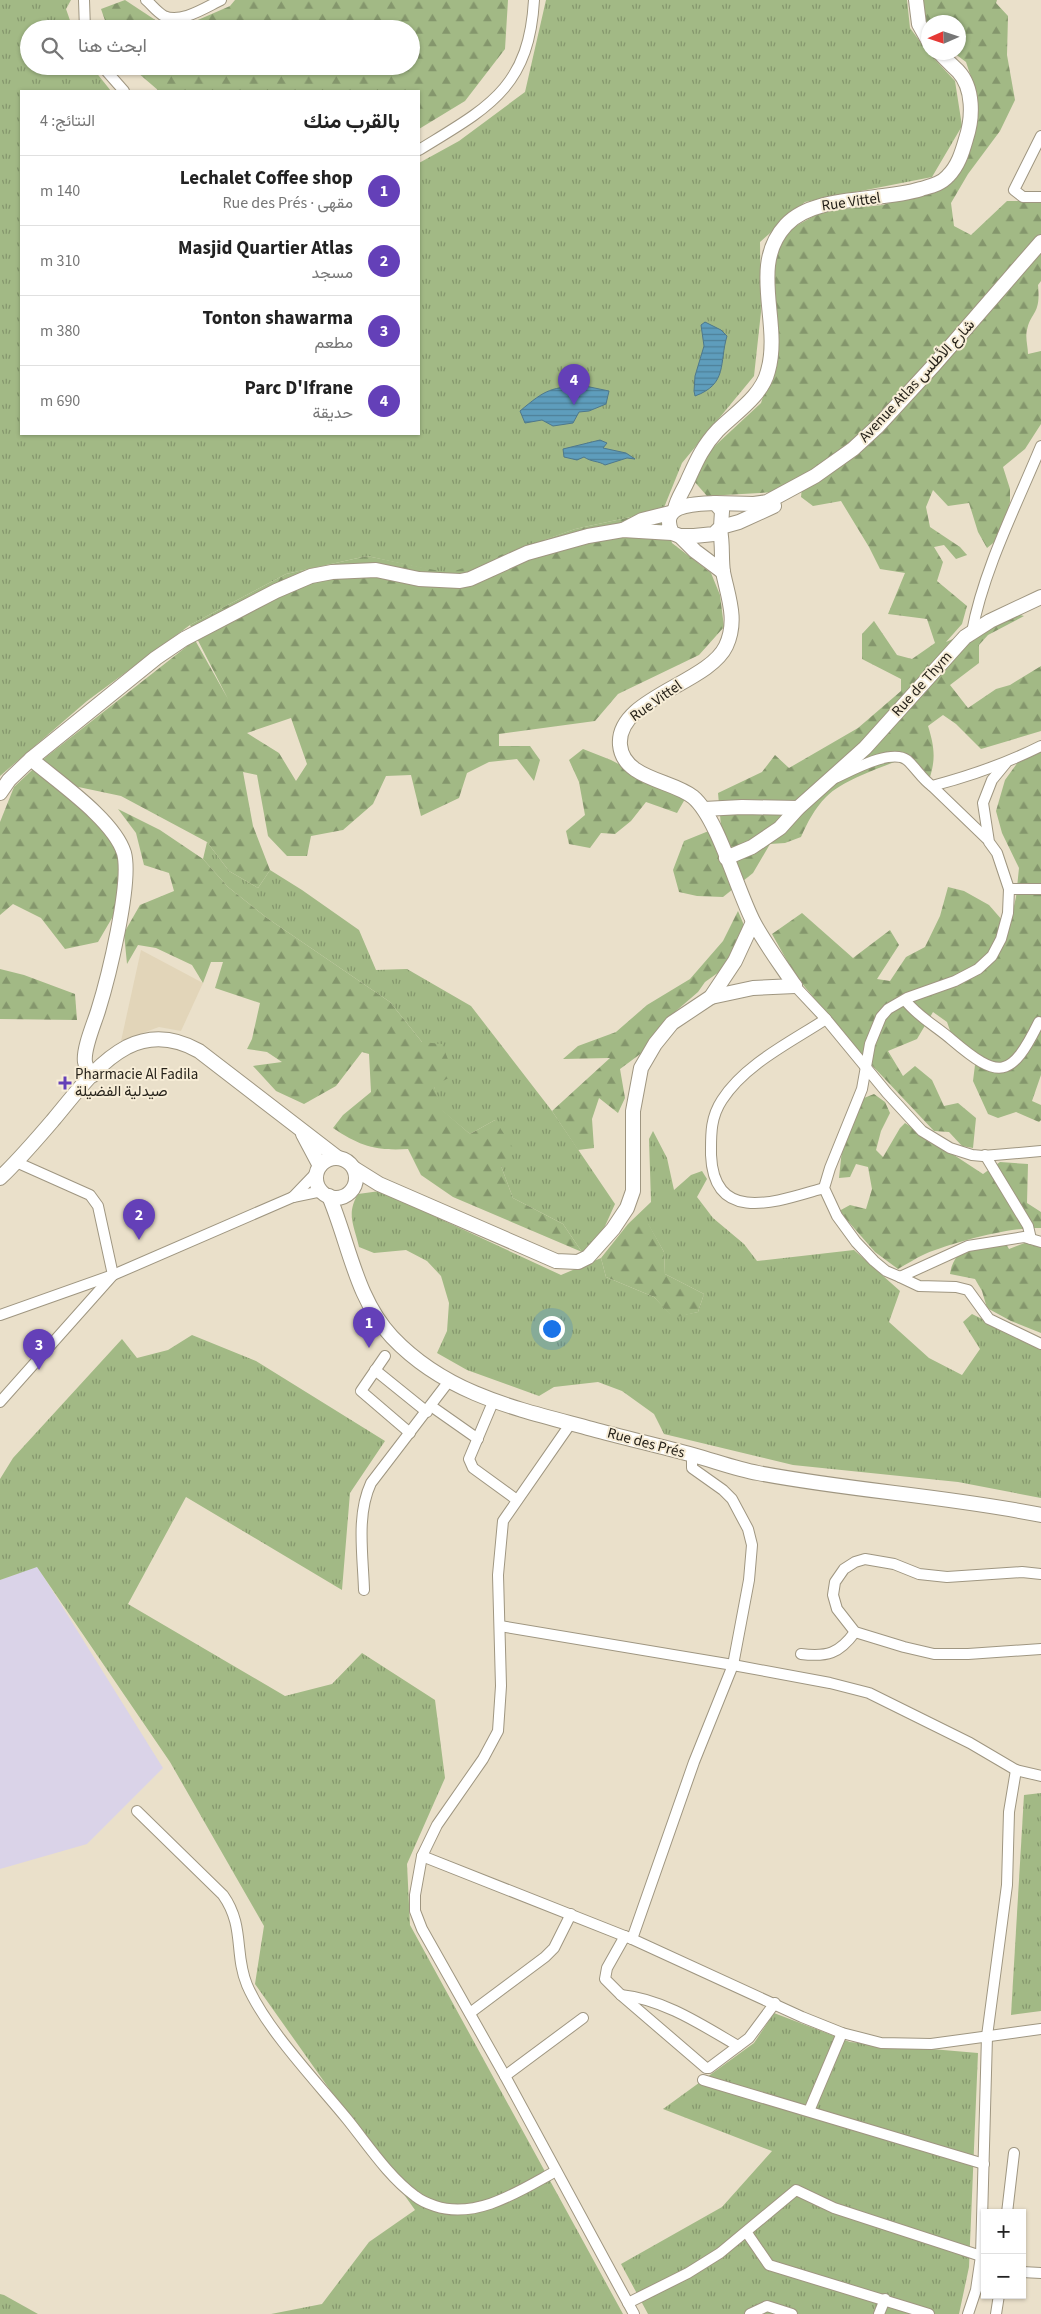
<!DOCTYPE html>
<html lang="ar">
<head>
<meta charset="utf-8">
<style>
  :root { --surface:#fff; --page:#f6f6f6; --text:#222; --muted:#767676; --line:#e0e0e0; --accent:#6440b8 }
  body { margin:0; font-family:"Source Sans 3",Vazirmatn,sans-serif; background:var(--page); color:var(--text); direction:rtl }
  .controls { position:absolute; right:15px; bottom:15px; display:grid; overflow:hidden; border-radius:0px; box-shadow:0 1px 4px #0004 }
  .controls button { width:45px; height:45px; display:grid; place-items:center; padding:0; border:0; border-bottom:1px solid var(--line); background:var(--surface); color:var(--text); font:25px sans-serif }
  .compass { position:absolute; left:921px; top:15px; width:45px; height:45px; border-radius:50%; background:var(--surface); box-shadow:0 1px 4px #0004; rotate:267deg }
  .you { position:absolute; left:551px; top:1328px; width:18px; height:18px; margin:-12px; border:4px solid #fff; border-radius:50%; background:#1a73e8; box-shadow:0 0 0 8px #1a73e833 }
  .badge { display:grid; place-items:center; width:32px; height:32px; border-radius:50%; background:var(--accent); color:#fff; font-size:16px; font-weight:700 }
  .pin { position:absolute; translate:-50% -41px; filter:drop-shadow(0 1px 2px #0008) }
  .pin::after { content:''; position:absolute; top:26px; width:18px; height:15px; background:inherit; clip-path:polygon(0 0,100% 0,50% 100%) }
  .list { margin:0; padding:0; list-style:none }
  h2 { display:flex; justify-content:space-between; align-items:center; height:65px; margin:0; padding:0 20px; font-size:21px }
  h2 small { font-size:16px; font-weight:400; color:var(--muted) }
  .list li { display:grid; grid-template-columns:32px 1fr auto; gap:15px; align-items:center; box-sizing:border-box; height:70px; padding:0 20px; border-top:1px solid var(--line) }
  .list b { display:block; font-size:19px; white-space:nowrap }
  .list p { margin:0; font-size:16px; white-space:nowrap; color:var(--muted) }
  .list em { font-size:16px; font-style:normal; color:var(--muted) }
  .icon { flex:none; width:28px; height:28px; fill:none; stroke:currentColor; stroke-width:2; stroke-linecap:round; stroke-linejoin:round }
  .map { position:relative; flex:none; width:1041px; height:2314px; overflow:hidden; direction:ltr }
  .search { position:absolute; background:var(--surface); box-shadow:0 1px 4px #0004; left:20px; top:20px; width:400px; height:55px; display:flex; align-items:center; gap:12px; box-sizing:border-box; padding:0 18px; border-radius:28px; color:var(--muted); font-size:19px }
  .panel { position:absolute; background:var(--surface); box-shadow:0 1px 4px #0004; left:20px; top:90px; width:400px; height:345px; border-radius:0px; direction:rtl }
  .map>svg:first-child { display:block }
</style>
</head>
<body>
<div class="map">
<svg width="1041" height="2314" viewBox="0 0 1041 2314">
  <defs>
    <pattern id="grass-tufts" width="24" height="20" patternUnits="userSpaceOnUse" patternTransform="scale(1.25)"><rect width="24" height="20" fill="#a2b985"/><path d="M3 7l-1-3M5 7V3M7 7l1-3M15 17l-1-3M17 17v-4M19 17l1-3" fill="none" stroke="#84966c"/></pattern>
    <pattern id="forest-firs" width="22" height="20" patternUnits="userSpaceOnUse" patternTransform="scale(1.25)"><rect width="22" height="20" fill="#a2b985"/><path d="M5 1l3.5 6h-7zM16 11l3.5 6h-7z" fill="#84966c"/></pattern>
    <pattern id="water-rules" width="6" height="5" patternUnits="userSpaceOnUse" patternTransform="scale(1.25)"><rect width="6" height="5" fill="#5e9dbc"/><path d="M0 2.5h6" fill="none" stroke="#4e8098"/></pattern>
  </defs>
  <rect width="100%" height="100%" fill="#eae0ca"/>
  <polygon fill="#dad3e8" points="37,1566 163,1768 87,1844 0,1869 0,1580"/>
  <polygon fill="#e2d5b9" points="141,950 203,983 181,1031 159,1027 121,1041"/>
  <g fill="url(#grass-tufts)">
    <polygon points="0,0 71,0 66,9 73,29 29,29 29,66 91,66 111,91 21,91 21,434 419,434 419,163 459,141 525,92 546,0 907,0 910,28 928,52 955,81 962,126 932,177 805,202 760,242 761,312 754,376 682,463 663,510 575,529 449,574 367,556 286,574 190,625 87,701 0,776"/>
    <polygon points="207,842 229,871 258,888 270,870 302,890 359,930 376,970 407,969 471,1006 552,1111 615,1204 601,1235 582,1252 563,1224 513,1198 501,1166 495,1120 470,1134 440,1109 422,1042 390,1002 267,918 228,887 203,859"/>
    <path d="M653,1131L667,1158L674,1190L691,1175L702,1171L707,1179L697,1197L713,1218L744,1244L757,1261L854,1250L900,1291L889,1322L929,1358L962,1375L980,1349L963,1322L972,1314L1041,1348V1498L958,1482L793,1465L664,1434L654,1414L622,1391L598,1382L554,1387L539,1396L467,1370L437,1353L447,1331L449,1303L441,1276L427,1261L406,1250L374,1253L359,1247C354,1225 346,1214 358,1194L380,1191L561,1275L601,1258L606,1277L654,1297L673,1317L698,1312L704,1294L665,1274L664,1252L648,1224H628L651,1202L649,1139Z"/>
    <polygon points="192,1335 256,1361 385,1441 350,1493 342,1590 186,1497 128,1604 285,1696 332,1684 362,1653 435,1700 445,1778 407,1864 410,1925 623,2314 271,2314 322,2304 369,2242 415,2210 255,1984 264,1926 170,1762 37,1567 0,1580 0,1479 13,1458 122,1339 137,1358 168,1350"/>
    <polygon points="1041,1793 1041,2011 1011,2015 1024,1795"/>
    <polygon points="774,2013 850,2042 978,2053 969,2267 959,2314 648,2314 621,2264 722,2207 772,2151 663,2109 754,2043"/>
    <polygon points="0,2294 4,2295 38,2314 0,2314"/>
  </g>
  <g fill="url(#forest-firs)" fill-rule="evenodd">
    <polygon points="125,0 169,29 108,29 101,9"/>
    <polygon points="235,0 508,0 505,49 465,101 419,129 419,91 159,91 130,66 411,66 411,29 177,29 230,6"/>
    <path d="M922,0H997L996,3L1008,16L1007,55L1015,100L1000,131L968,174L951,203L954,226L971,235L1007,201H1041V281L1038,285C1041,315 1031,311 1027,330C1025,337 1028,347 1028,354L1041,351V424L1025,449L1003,467L1010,489V502L1003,535L987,548L978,532L969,503L948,506L933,490L926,507L930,527L960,547L967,555L956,559L944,545L934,547L943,562L937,581L967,606L962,624L946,642L1012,613L1024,616L988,635L979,645V663L950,685L968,708L996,689L1010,685L1041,666V731L981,749L956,724L943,715L928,726C934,745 936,758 930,777L904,758C881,768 844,779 826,797C815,808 807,823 801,837L785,843L770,844L753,873L723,897L697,896L679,892L673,870L684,841L721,826L718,793L762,772L775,755L789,768L858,728L901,691V679L862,659V634L874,621L897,655L912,659L935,643L927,619L888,614L905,573L880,569L869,547L841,501L813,506L801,497L803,477L777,492L707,496L693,480L704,456L761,403L773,366L772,270L785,232L823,211L883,205L943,185L964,155L977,95L966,62L954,53L958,52V22H928V31L923,26Z"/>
    <path d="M663,510L672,543L711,573L720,595L724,627L699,655L618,694L595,721L499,734V746H530L540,760L534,781L517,759L489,762L467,773L459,798L421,816L411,775L386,776L373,804L343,830L311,836L307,856H287L268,836L257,775L243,772L253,826L270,870L258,888L229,871L207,842L121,796L69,785L121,854L119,906L98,942L65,949L41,918L13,904L0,915V822L14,787L46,757L195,640L228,699L190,625L286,574L367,556L449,573L575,529ZM291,718L307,764L296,781L279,753L247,733Z"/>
    <polygon points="583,749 611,760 685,799 677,813 646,802 631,821 615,834 601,833 590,848 569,844 566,831 585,815 579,782 569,760"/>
    <polygon points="1041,750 1041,1075 1032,1101 1041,1105 1041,1120 1039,1122 1016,1112 998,1118 988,1114 973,1081 976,1057 954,1042 947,1022 933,1012 917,1039 888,1051 903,1076 915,1066 932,1080 944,1106 958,1103 976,1118 973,1148 962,1146 949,1132 934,1131 851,1043 795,975 772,934 802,913 853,958 890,930 899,945 877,979 890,981 906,957 925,947 940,916 948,887 964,891 989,905 1009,928 1016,897 1019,868 1002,833 996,811 1005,780 1018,762"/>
    <path d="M118,809L160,830L203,859L228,887L267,918L390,1002L422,1042L442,1044L454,1075L434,1086L441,1109L470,1134L495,1120L515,1151L501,1166L513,1198L563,1224L582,1252L453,1197L421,1175L408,1149C375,1151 360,1146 333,1128L343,1115L371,1092L369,1054L362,1052L336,1086L304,1104L276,1091L253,1066L282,1062L267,1052L247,1049L252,1039L260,1003L215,988L223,962H211L203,983L192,965L156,948L138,945L127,964L124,933L140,905L174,891L169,873L144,865L136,833Z"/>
    <polygon points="738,911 746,930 726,967 705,982 698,992 669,1017 647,1049 620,1069 625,1098 618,1113 599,1098 592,1119 594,1148 578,1150 552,1111 610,1058 563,1059 578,1046 616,1032 647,1005 690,979 723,941"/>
    <polygon points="0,969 24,975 75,994 77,1020 0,1019"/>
    <path d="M874,1094L885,1102L890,1113L881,1131L876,1150L883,1157L900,1128L905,1123L983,1174L1000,1162L1028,1164L1027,1203L1041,1212V1228C1009,1227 955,1242 925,1254C916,1258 907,1264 898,1269L875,1252L839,1211L850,1205L866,1209L872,1189L868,1167L856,1164L850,1177L839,1178L842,1149L859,1100Z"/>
    <polygon points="648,1223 664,1252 665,1274 704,1294 698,1312 673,1318 654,1297 606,1277 601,1258 628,1224"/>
    <path d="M1030,1241L1041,1245V1333L1011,1321L987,1308L982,1291L975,1279L950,1274C955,1243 979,1247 1005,1242L1009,1249Z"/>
  </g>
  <g fill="url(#water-rules)" stroke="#4e788c">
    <path d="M705,322L721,330L727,336C719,363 728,384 695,396L694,391L695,376L704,346L701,325Z"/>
    <path d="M585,386L609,391L606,404L589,411L579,412L573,423L553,426L542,420L525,423L520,411C546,389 551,387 585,386Z"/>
    <path d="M600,440L607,443L603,448L626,453L635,459L627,458L605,465C599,461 591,462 584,457L577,460L564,457L563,449Z"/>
  </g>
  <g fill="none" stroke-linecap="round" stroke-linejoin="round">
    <g stroke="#9f9681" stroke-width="12">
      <g id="street">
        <polyline points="84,0 85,29"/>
        <path d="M146,0C152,5 157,12 164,16C181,24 206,7 221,0"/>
        <polyline points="102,66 124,91"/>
        <polyline points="1041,136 1014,190 1023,197 1041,197"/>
        <path d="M419,150C487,108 529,89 534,0"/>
        <path d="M972,632C983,571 1017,504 1041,446"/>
        <polyline points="1006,763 992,780 983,803 989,842 997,853 1009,889 1008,913 1001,939 992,956 978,969 955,981 907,998 888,1009 881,1017 870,1044 862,1089 830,1168 824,1188 837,1216 856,1242 874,1261 886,1271 900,1277 968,1246 1024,1237 1041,1242"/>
        <path d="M835,778C851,771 891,748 907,760C916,768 922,779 932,786C970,776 1005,764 1041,746"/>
        <polyline points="932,786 987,839"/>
        <polyline points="1009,889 1041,889"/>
        <polyline points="795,986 826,1019 887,1093 922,1131 950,1148 972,1155 983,1156 1041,1151"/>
        <path d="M905,1000C918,1017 936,1026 952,1040C999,1080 1011,1079 1039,1022"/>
        <polyline points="985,1155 1028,1226 1031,1239"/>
        <path d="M824,1188C781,1200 714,1227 711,1155C711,1136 710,1118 722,1100C745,1064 791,1042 826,1019"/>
        <polyline points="293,1197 317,1172"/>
        <polyline points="900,1277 919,1286 956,1287 968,1290 989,1319 1041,1344"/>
        <polyline points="0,1315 113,1275 293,1197 322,1191"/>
        <polyline points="385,1356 361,1391 410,1433"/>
        <polyline points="375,1370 427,1412"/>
        <polyline points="0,1402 113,1275 98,1206 90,1195 16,1162"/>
        <polyline points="493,1402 469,1459 473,1468 517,1500"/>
        <polyline points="431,1406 478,1439"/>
        <polyline points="571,1423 503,1521 498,1575 501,1686 498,1731 483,1759 437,1825 422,1856 415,1895 415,1911 422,1929 505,2076 634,2314"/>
        <polyline points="692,1455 692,1468 723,1490 732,1499 748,1529 752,1545 749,1580 733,1665 830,1683 869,1693 970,1743 1016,1770 1041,1776"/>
        <polyline points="1041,1574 1022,1572 947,1577 919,1574 894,1564 865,1559 855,1562 844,1569 835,1582 833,1595 837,1609 855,1632 904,1647 934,1654 968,1654 1041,1649"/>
        <path d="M364,1590C363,1555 356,1515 371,1483L449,1381"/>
        <polyline points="500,1626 733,1665 694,1762 632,1939"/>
        <path d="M801,1654C827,1657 839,1654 855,1632"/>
        <path d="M137,1811L223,1895C245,1926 234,1954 247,1985C266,2029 316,2081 347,2119C368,2145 388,2176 415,2196C420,2200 429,2204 435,2206C477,2220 521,2190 556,2171"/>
        <polyline points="422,1856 632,1939 802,2017 842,2033 881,2043 931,2044 1041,2029"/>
        <polyline points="625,1936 607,1968 605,1979 621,1995 706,2068 709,2068 749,2038 775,2003"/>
        <path d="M621,1995C663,1999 702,2025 738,2046"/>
        <polyline points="470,2013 545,1957 554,1948 571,1914"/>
        <polyline points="505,2076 583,2018"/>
        <polyline points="703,2080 984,2164"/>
        <polyline points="809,2111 842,2033"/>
        <polyline points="1007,2213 1014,2153"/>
        <polyline points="747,2233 769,2265 929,2314"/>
        <polyline points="1022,2272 1041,2273"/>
        <polyline points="628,2303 688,2273 720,2253 796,2190 834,2208 981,2256 985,2254"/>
        <polyline points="750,2314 767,2306 792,2314"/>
        <polyline points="879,2314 885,2299"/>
        <polyline points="968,2314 976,2290 981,2256 987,2036 1007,1885 1009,1812 1016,1770"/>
        <polyline points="996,2314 999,2295"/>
      </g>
    </g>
    <g stroke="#9f9681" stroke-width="16">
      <g id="secondary">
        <polyline points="916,0 919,24 928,40"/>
        <polyline points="715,503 754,504 767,502 815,476 853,449 878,426 935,364 1041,242"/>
        <path d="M675,509C677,499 683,491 687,482C696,462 702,447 718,430C735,413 762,396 768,371C782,322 748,266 786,225C814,194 880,202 921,189C931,186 941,184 948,176C958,166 962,153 966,139C973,118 974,88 958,71C952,65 945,59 939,52"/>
        <polyline points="721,527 739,522 774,506"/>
        <polyline points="623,530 642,520 670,513"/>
        <path d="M720,530C723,544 721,558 723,572C728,597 738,620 726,646C708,684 616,698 620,745C623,779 672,780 693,797C718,818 737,891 754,923C766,945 781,965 795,986"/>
        <polyline points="680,536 695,551 723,572"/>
        <path d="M31,759C58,782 114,820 124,853C132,883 108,979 98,1011C94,1024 83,1049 85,1062C86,1068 89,1071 93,1075"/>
        <path d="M0,793L9,780L31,759L156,658L184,639L276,591L311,576L332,572L376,570L419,579L460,581L470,579L527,553L588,536L623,530L672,533L680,536H694L714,534L721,527L722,511L715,503C696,504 658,503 672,533"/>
        <polyline points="704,809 742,807 798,808"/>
        <polyline points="726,858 752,847 780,828 798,808 865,748 965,637 990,621 1041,597"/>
        <polyline points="711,997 753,988 795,986"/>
        <polyline points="303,1134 320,1166"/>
        <circle cx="336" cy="1178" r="20"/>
        <polyline points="355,1169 379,1184 556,1261 578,1262 588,1257 613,1229 627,1208 633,1191 633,1111 641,1068 655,1044 672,1023 711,997 735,961 753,922"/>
        <path d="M0,1178C19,1160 36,1140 54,1119C75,1094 97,1063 127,1047C151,1035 176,1038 199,1051L338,1158"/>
        <path d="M329,1196C349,1243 356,1299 392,1337C447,1395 518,1409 592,1429C625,1438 660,1446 693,1455C715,1461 736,1469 758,1473C852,1491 948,1496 1041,1515"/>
      </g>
    </g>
    <use href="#street" stroke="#fff" stroke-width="10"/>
    <use href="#secondary" stroke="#fff" stroke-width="14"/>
  </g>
  <path fill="#6440b8" stroke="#f7edd7" stroke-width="2" d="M62.5 1075.5h5v5h5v5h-5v5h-5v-5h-5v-5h5z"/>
  <g text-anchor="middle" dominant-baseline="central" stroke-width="4" stroke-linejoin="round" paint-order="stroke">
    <g font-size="15" fill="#27231b" stroke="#f7edd7">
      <text transform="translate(851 202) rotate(-8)">Rue Vittel</text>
      <text transform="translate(917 381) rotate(-47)">Avenue Atlas شارع الأطلس</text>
      <text transform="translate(922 684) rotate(-48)">Rue de Thym</text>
      <text transform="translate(656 701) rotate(-35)">Rue Vittel</text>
      <text transform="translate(646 1443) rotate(15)">Rue des Prés</text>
    </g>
    <g font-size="15" fill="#27231b" stroke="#f7edd7" text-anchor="start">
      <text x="75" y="1074">Pharmacie Al Fadila<tspan x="75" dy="17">صيدلية الفضيلة</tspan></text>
    </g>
  </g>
</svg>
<div class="controls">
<button>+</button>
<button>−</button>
</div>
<svg class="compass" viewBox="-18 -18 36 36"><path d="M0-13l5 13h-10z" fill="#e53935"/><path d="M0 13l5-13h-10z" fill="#767676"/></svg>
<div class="you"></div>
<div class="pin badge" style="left:369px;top:1348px">1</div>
<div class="pin badge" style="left:139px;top:1240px">2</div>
<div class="pin badge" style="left:39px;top:1370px">3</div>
<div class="pin badge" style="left:574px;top:405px">4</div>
<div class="search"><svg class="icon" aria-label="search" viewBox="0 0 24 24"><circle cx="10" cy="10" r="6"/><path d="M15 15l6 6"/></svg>ابحث هنا</div>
<section class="panel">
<h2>بالقرب منك<small>النتائج: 4</small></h2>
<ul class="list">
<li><span class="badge">1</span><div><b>Lechalet Coffee shop</b><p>مقهى · Rue des Prés</p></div><em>140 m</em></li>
<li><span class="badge">2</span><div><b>Masjid Quartier Atlas</b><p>مسجد</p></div><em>310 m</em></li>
<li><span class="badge">3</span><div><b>Tonton shawarma</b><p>مطعم</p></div><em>380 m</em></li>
<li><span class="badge">4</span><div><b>Parc D'Ifrane</b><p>حديقة</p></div><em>690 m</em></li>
</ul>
</section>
</div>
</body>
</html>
